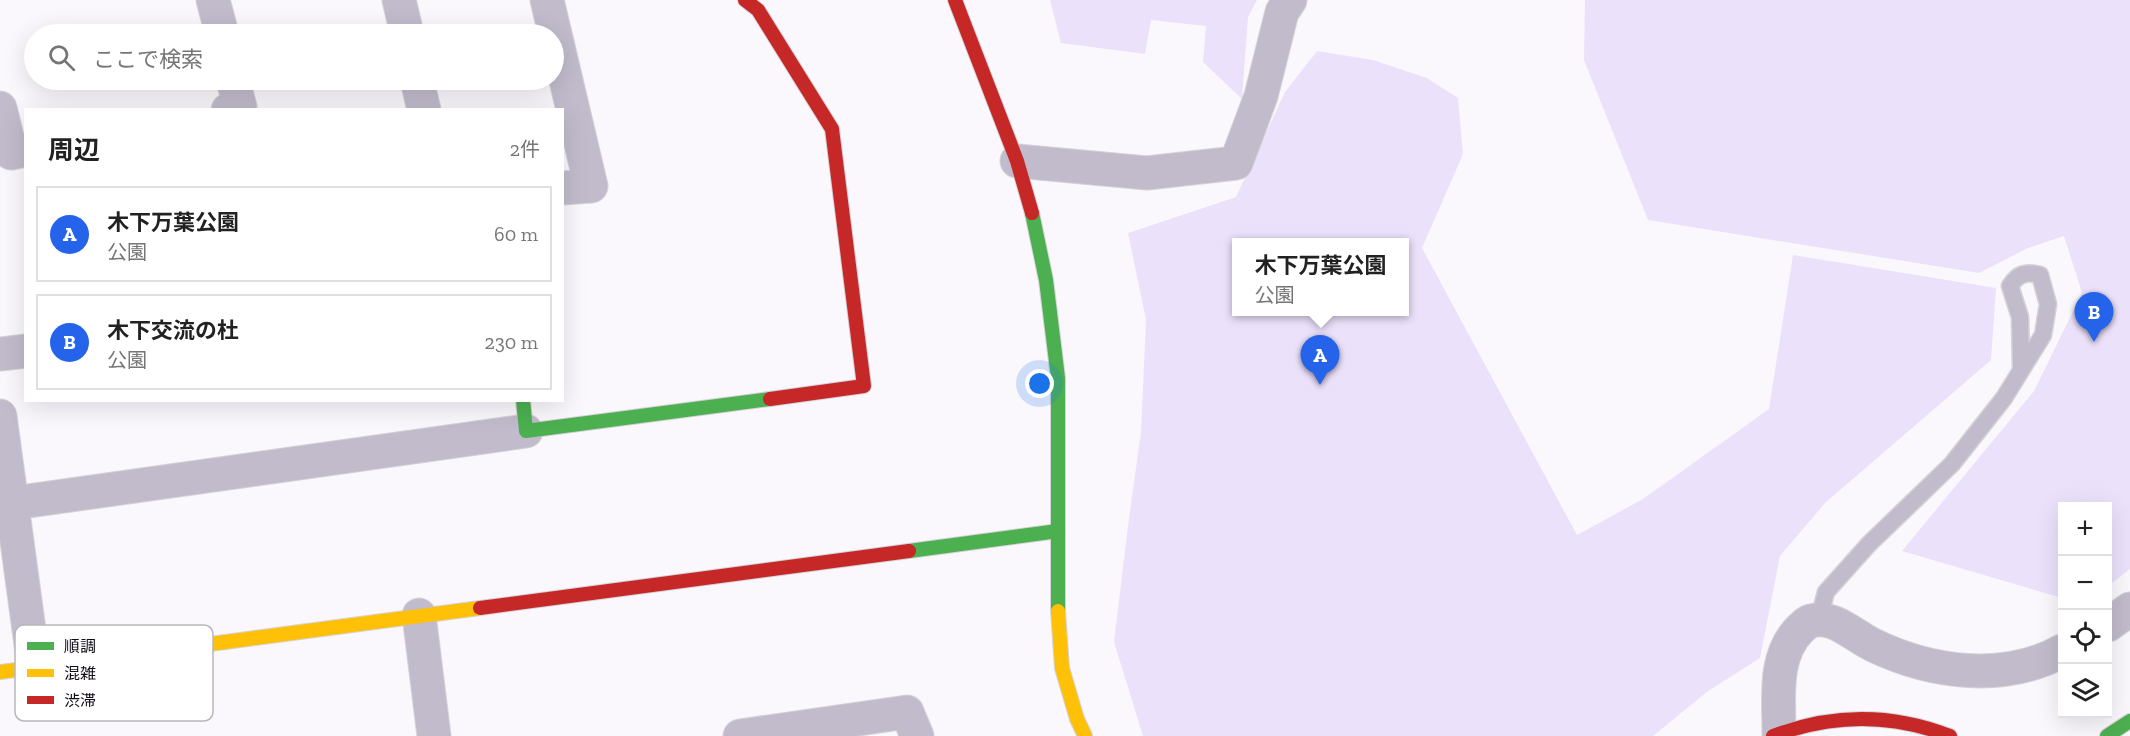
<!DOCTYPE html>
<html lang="ja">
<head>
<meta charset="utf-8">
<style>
  :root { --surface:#fff; --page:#f2f2f2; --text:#222; --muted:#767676; --line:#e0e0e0; --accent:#2563eb }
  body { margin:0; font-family:"Zilla Slab","Noto Sans JP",serif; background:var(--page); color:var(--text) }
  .controls { position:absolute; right:18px; bottom:18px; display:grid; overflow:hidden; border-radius:0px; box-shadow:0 6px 24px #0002 }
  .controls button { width:54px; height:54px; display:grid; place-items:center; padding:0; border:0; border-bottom:2px solid var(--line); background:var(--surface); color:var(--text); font:30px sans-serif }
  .you { position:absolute; left:1040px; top:384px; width:21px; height:21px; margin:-15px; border:4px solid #fff; border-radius:50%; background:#1a73e8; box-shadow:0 0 0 9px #1a73e833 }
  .badge { display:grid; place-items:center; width:39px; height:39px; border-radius:50%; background:var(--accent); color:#fff; font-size:20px; font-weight:700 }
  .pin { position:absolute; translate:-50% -50px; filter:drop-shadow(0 2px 3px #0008) }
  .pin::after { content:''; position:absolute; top:32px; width:21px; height:18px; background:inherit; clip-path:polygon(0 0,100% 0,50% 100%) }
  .popup { position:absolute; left:1232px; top:238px; width:177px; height:78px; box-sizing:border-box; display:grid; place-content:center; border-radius:0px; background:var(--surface); filter:drop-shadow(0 2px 4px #0005); font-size:20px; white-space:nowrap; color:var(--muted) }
  .popup b { font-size:22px; color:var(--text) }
  .popup::after { content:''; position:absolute; left:50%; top:100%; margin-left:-12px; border:12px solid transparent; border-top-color:var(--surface) }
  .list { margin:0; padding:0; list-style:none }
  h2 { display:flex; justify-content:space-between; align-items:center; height:78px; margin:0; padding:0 24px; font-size:26px }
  h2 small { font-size:20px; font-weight:400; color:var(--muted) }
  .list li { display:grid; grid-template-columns:39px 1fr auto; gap:18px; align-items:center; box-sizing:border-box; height:96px; margin:0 12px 12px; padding:0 12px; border:2px solid var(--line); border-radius:0px }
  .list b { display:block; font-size:22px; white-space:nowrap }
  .list p { margin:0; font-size:20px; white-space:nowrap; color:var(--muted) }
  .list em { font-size:20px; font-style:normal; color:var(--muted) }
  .icon { flex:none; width:33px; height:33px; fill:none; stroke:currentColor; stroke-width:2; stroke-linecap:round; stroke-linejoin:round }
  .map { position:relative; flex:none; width:2130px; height:736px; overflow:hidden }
  .search { position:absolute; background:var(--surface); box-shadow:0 6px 24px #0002; left:24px; top:24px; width:540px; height:66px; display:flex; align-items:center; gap:15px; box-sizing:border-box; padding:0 21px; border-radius:33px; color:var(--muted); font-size:22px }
  .panel { position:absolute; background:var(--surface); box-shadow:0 6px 24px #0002; left:24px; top:108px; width:540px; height:294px; border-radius:0px }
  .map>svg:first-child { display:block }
</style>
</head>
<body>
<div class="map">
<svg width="2130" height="736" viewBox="0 0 2130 736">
  <rect width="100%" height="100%" fill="#faf8fd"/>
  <g fill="#ebe1fb" fill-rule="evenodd">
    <polygon points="1050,0 1257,0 1248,17 1242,99 1203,62 1206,26 1151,20 1145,54 1061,43"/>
    <polygon points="1585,0 2130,0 2130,569 2108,586 2108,506 2062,506 2062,598 1902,551 2034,391 2082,293 2064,236 2028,248 1979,273 1648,220 1584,60"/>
    <path d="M1317,51L1373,60L1427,78L1458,98L1463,154L1422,248L1577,535L1643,499L1769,409L1793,255L1996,288L1991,360L1825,503L1780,556L1760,658L1708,691L1653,736H1143L1114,642L1128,526L1141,432L1146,320L1128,233L1236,197L1285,92ZM1236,243H1404V312H1236Z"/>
  </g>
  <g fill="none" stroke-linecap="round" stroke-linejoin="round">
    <g stroke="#d5d3d7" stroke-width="19">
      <path id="lane" d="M1819,619L1826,592L1869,544L1952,464L2004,398L2043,335L2048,304L2040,275C2025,271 2018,274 2010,286L2020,317L2021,367"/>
    </g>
    <g stroke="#d5d3d7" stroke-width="35">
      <g id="street">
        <polyline points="213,0 222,34"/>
        <polyline points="399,0 407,34"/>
        <polyline points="547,0 591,186 562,188"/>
        <polyline points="417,80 424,110"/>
        <polyline points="0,108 11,153 26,150"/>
        <polyline points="228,110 240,107 233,80"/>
        <polyline points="1017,161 1147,173 1236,163 1261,96 1282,12 1290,0"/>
        <polyline points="0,354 26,351"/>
        <polyline points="0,416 34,667"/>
        <polyline points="0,505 526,431"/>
        <polyline points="419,615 434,736"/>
        <polyline points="2108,625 2130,609"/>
        <path d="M1779,733C1779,698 1773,656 1800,629C1804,626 1806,622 1811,621C1833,614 1854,636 1873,645C1931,673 2004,683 2062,651"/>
        <polyline points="740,736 907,712 917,736"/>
      </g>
    </g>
    <g stroke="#d5d3d7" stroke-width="16">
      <g id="fast">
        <polyline points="1032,213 1046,280 1058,378 1058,611"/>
        <polyline points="523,400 526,431 770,399"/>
        <polyline points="909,551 1058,531"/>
        <polyline points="2107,736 2130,721"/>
      </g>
    </g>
    <g stroke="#d5d3d7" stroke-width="16">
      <g id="slow">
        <polyline points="1058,611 1062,668 1077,719 1085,736"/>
        <polyline points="0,672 480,608"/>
      </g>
    </g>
    <g stroke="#d5d3d7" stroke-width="16">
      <g id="jam">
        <polyline points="745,0 758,10 832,129 864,386 770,399"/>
        <polyline points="955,0 1017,161 1032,213"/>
        <polyline points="480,608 909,551"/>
        <path d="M1773,736C1833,713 1891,713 1950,736"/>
      </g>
    </g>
    <use href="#lane" stroke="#c1bbcb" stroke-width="16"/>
    <use href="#street" stroke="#c1bbcb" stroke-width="33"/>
    <use href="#fast" stroke="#4caf50" stroke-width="14"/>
    <use href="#slow" stroke="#ffc107" stroke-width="14"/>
    <use href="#jam" stroke="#c62828" stroke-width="14"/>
  </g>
  <rect x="15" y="625" width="198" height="96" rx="9" fill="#fff" stroke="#b8b6b9" stroke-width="1.5"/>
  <rect x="27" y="642" width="27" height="8" fill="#4caf50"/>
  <rect x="27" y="669" width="27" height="8" fill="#ffc107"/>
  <rect x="27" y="696" width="27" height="8" fill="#c62828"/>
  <g font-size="16" fill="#110c17">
    <text x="64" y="652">順調</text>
    <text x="64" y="679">混雑</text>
    <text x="64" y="706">渋滞</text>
  </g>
</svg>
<div class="controls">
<button>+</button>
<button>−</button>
<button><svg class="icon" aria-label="locate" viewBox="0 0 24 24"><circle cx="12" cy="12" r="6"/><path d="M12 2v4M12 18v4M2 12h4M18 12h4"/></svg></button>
<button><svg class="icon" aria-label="layers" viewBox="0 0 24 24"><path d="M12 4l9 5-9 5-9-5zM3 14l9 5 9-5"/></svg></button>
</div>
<div class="you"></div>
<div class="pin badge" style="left:1320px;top:385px">A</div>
<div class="popup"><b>木下万葉公園</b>公園</div>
<div class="pin badge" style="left:2094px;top:342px">B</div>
<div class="search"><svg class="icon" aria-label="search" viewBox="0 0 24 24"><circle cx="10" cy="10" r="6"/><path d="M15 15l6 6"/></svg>ここで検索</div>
<section class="panel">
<h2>周辺<small>2件</small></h2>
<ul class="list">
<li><span class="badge">A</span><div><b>木下万葉公園</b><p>公園</p></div><em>60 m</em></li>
<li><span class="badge">B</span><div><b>木下交流の杜</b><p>公園</p></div><em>230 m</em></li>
</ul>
</section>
</div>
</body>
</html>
